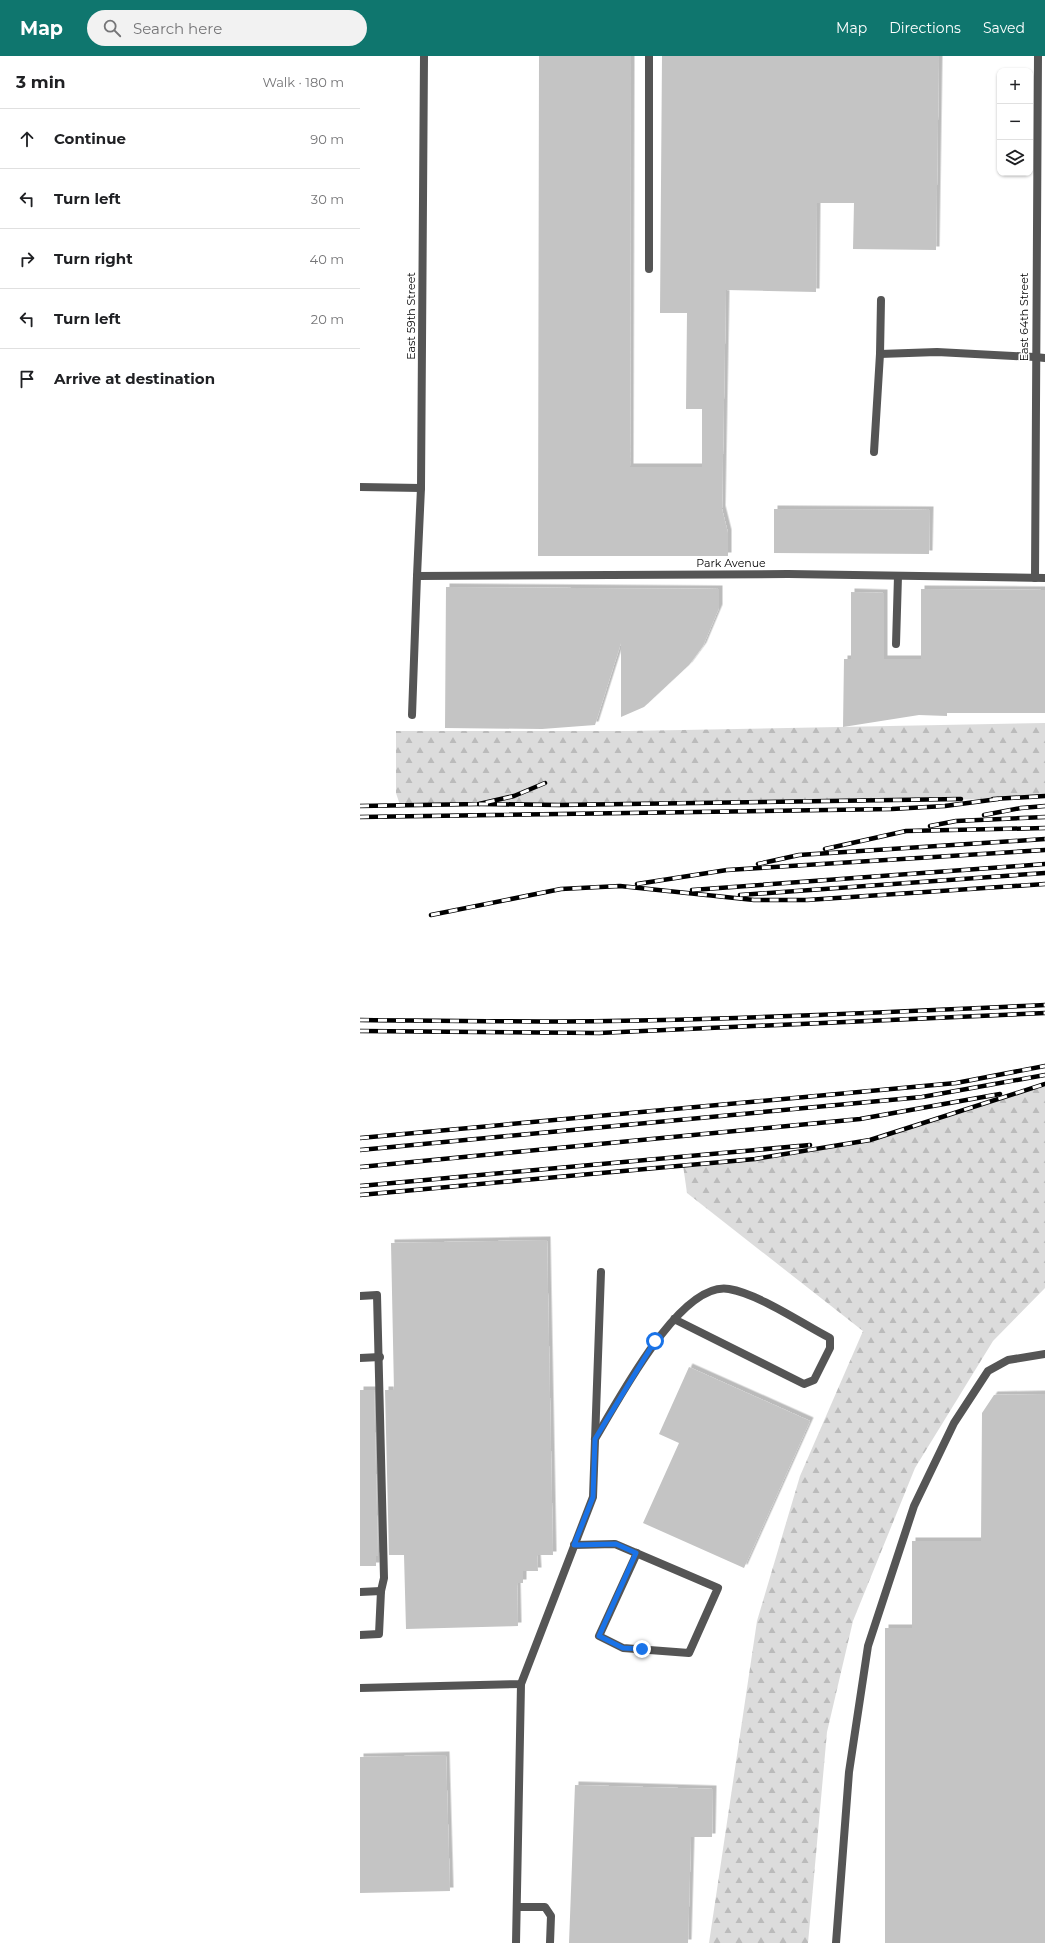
<!DOCTYPE html>
<html lang="en">
<head>
<meta charset="utf-8">
<style>
  :root { --surface:#fff; --page:#f2f2f2; --text:#202124; --muted:#757577; --line:#e0e0e0; --accent:#0f766e }
  body { margin:0; font-family:Montserrat,sans-serif; background:var(--page); color:var(--text) }
  .controls { position:absolute; right:12px; top:12px; display:grid; overflow:hidden; border-radius:8px; box-shadow:0 1px 3px #0004 }
  .controls button { width:36px; height:36px; display:grid; place-items:center; padding:0; border:0; border-bottom:1px solid var(--line); background:var(--surface); color:var(--text); font:20px sans-serif }
  .stop { position:absolute; width:12px; height:12px; margin:-9px; border:3px solid #1a73e8; border-radius:50%; background:#fff }
  .stop.end { background:#1a73e8; border-color:#fff; box-shadow:0 1px 4px #0008 }
  .list { margin:0; padding:0; list-style:none }
  h2 { display:flex; justify-content:space-between; align-items:center; height:52px; margin:0; padding:0 16px; font-size:17px }
  h2 small { font-size:13px; font-weight:400; color:var(--muted) }
  .list li { display:grid; grid-template-columns:26px 1fr auto; gap:12px; align-items:center; box-sizing:border-box; height:60px; padding:0 16px; border-top:1px solid var(--line) }
  .list b { display:block; font-size:15px; white-space:nowrap }
  .list em { font-size:13px; font-style:normal; color:var(--muted) }
  .icon { flex:none; width:22px; height:22px; fill:none; stroke:currentColor; stroke-width:2; stroke-linecap:round; stroke-linejoin:round }
  .map { position:relative; flex:none; width:685px; height:1887px; overflow:hidden }
  header { display:flex; align-items:center; gap:24px; box-sizing:border-box; height:56px; padding:0 20px; background:var(--accent); color:#fff }
  header strong { font-size:19px }
  nav { display:flex; gap:22px; margin-inline-start:auto; font-size:14px }
  .search { width:280px; height:36px; background:var(--page); display:flex; align-items:center; gap:10px; box-sizing:border-box; padding:0 14px; border-radius:22px; color:var(--muted); font-size:15px }
  main { display:flex }
  aside { flex:1; background:var(--surface) }
  .map>svg:first-child { display:block }
</style>
</head>
<body>
<header>
<strong>Map</strong>
<div class="search"><svg class="icon" aria-label="search" viewBox="0 0 24 24"><circle cx="10" cy="10" r="6"/><path d="M15 15l6 6"/></svg>Search here</div>
<nav><a>Map</a><a>Directions</a><a>Saved</a></nav>
</header>
<main>
<aside>
<h2>3 min<small>Walk · 180 m</small></h2>
<ul class="list">
<li><svg class="icon" aria-label="ahead" viewBox="0 0 24 24"><path d="M12 20V5M6 11l6-6 6 6"/></svg><div><b>Continue</b></div><em>90 m</em></li>
<li><svg class="icon" aria-label="left" viewBox="0 0 24 24"><path d="M17 20v-9H6M10 6l-5 5 5 5"/></svg><div><b>Turn left</b></div><em>30 m</em></li>
<li><svg class="icon" aria-label="right" viewBox="0 0 24 24"><path d="M7 20v-9h11M14 6l5 5-5 5"/></svg><div><b>Turn right</b></div><em>40 m</em></li>
<li><svg class="icon" aria-label="left" viewBox="0 0 24 24"><path d="M17 20v-9H6M10 6l-5 5 5 5"/></svg><div><b>Turn left</b></div><em>20 m</em></li>
<li><svg class="icon" aria-label="arrive" viewBox="0 0 24 24"><path d="M6 21V4h12l-3 4 3 4H6"/></svg><div><b>Arrive at destination</b></div></li>
</ul>
</aside>
<div class="map">
<svg width="685" height="1887" viewBox="0 0 685 1887">
  <defs>
    <pattern id="forest-firs" width="22" height="20" patternUnits="userSpaceOnUse"><rect width="22" height="20" fill="#dcdcdc"/><path d="M5 1l3.5 6h-7zM16 11l3.5 6h-7z" fill="#bbb"/></pattern>
    <filter id="shadow"><feDropShadow dx="3.5" dy="-3.5" stdDeviation="0" flood-color="#0004"/></filter>
  </defs>
  <rect width="100%" height="100%" fill="#fff"/>
  <g fill="url(#forest-firs)">
    <polygon points="685,667 685,740 638,743 199,749 40,749 36,737 36,675 269,675"/>
    <polygon points="685,1028 685,1232 633,1285 555,1412 493,1565 467,1676 448,1887 349,1887 397,1565 440,1420 503,1275 327,1137 323,1109 395,1103 510,1084"/>
  </g>
  <g fill="#c4c4c4" filter="url(#shadow)">
    <polygon points="179,0 271,0 270,411 342,411 342,353 326,353 327,257 300,257 302,0 579,0 576,194 493,193 494,147 457,147 456,236 366,234 362,453 368,477 368,500 178,500"/>
    <polygon points="414,453 570,454 569,498 414,497"/>
    <polygon points="86,531 359,533 359,552 343,590 329,609 284,651 261,661 261,587 235,669 182,673 85,672"/>
    <polygon points="561,533 685,534 685,657 587,657 587,660 559,659 483,671 484,603 491,603 491,536 524,537 524,603 561,603"/>
    <polygon points="187,1184 193,1499 177,1499 178,1515 163,1515 163,1527 157,1527 158,1570 46,1573 44,1499 29,1499 25,1334 34,1334 31,1187"/>
    <polygon points="329,1311 450,1365 384,1512 283,1467 319,1387 299,1378"/>
    <polygon points="0,1334 14,1334 18,1500 16,1500 16,1510 0,1510"/>
    <polygon points="685,1338 685,1887 525,1887 525,1572 552,1572 552,1485 621,1485 622,1357 634,1339"/>
    <polygon points="86,1699 90,1835 0,1837 0,1701"/>
    <polygon points="215,1729 353,1733 352,1781 331,1781 328,1887 209,1887"/>
  </g>
  <g fill="none" stroke-linecap="round" stroke-linejoin="round">
    <g stroke="#555" stroke-width="8">
      <polyline points="289,0 289,213"/>
      <polyline points="521,244 520,298 577,296 675,301"/>
      <polyline points="514,396 520,298"/>
      <polyline points="536,588 538,520"/>
      <polyline points="52,659 57,520"/>
      <polyline points="0,1240 17,1239 24,1522 21,1535"/>
      <polyline points="0,1302 20,1301"/>
      <path d="M235,1383C257,1347 320,1224 369,1233C399,1238 441,1267 470,1282V1292L454,1324L444,1328L314,1263"/>
      <polyline points="214,1489 255,1488 358,1532 329,1597 263,1592 239,1580 277,1497"/>
      <polyline points="0,1536 21,1535 19,1578 0,1579"/>
      <polyline points="157,1851 185,1851 191,1860 190,1887"/>
      <polyline points="476,1887 489,1716 508,1590 554,1450 594,1367 628,1315 648,1304 685,1298"/>
    </g>
    <g stroke="#555" stroke-width="8">
      <polyline points="64,0 61,432 57,520 428,518 685,522"/>
      <polyline points="675,301 685,302"/>
      <polyline points="0,431 61,432"/>
      <polyline points="675,522 678,0"/>
      <polyline points="0,1632 161,1628 233,1441 241,1216"/>
      <polyline points="156,1887 161,1628"/>
    </g>
    <g stroke="#000" stroke-width="4.5">
      <g id="rail">
        <polyline points="633,743 685,740"/>
        <polyline points="119,748 199,749 601,743"/>
        <polyline points="0,750 119,748 154,740 185,727"/>
        <polyline points="624,759 661,752 685,750"/>
        <polyline points="0,761 532,753 585,750 638,743"/>
        <polyline points="570,770 596,765 685,761"/>
        <polyline points="465,793 546,775 685,772"/>
        <polyline points="398,808 439,799 685,783"/>
        <polyline points="277,828 367,814 685,794"/>
        <polyline points="332,834 685,808"/>
        <polyline points="380,839 685,817"/>
        <polyline points="71,859 201,833 260,830 394,844 447,844 685,828"/>
        <path d="M0,964C101,965 202,967 303,964C430,961 558,955 685,949"/>
        <polyline points="0,975 239,977 685,957"/>
        <polyline points="0,1082 596,1027 685,1010"/>
        <polyline points="0,1094 562,1041 685,1019"/>
        <polyline points="0,1111 500,1063 640,1038"/>
        <polyline points="0,1130 450,1089"/>
        <polyline points="0,1139 395,1103 510,1084 685,1028"/>
      </g>
    </g>
    <use href="#rail" stroke="#fff" stroke-width="3" stroke-dasharray="9" stroke-linecap="butt"/>
  </g>
  <g fill="none" stroke-linecap="round" stroke-linejoin="round">
    <polyline stroke="#1a73e8" stroke-width="5" points="282,1593 263,1592 239,1580 276,1497 256,1488 214,1489 233,1441 235,1383 295,1285"/>
  </g>
  <g text-anchor="middle" dominant-baseline="central" stroke-width="3" stroke-linejoin="round" paint-order="stroke">
    <g font-size="11" fill="#000" stroke="#fff">
      <text transform="translate(51 260) rotate(-90)">East 59th Street</text>
      <text transform="translate(664 261) rotate(-90)">East 64th Street</text>
      <text x="371" y="507">Park Avenue</text>
    </g>
  </g>
</svg>
<div class="controls">
<button>+</button>
<button>−</button>
<button><svg class="icon" aria-label="layers" viewBox="0 0 24 24"><path d="M12 4l9 5-9 5-9-5zM3 14l9 5 9-5"/></svg></button>
</div>
<div class="stop" style="left:295px;top:1285px"></div>
<div class="stop end" style="left:282px;top:1593px"></div>
</div>
</main>
</body>
</html>
